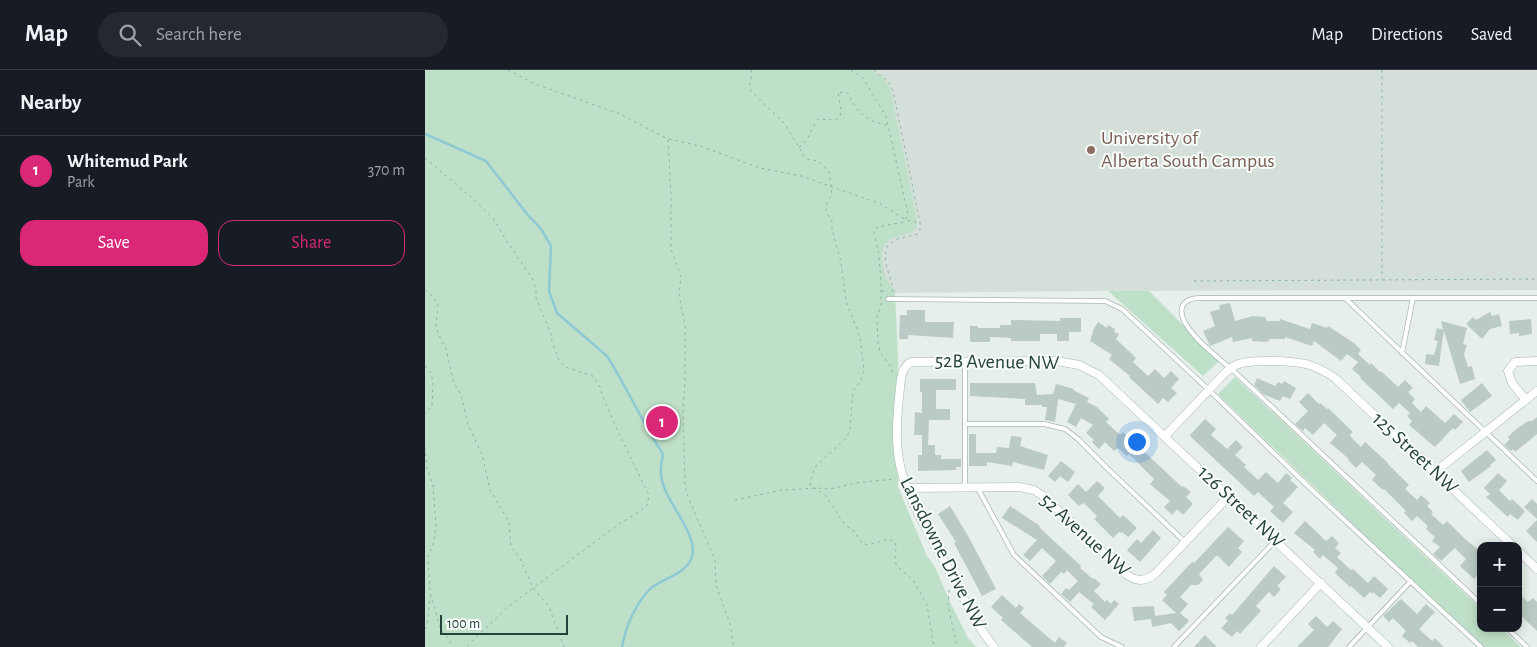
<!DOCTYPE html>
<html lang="en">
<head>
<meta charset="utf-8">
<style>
  :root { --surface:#171b24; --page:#242831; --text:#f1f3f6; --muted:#9ea1a6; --line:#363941; --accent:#db2777 }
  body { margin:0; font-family:"Alegreya Sans",sans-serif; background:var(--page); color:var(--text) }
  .controls { position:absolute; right:15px; bottom:15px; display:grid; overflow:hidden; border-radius:10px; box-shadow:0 2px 12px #0003 }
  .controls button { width:45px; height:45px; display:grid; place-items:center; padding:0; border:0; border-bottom:1px solid var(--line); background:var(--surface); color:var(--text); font:25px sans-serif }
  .scale { position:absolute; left:15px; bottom:12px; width:128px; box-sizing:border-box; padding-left:5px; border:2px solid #24423a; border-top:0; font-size:14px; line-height:18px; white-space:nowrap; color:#24423a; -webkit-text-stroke:4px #f7fbf9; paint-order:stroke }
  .you { position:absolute; left:711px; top:371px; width:18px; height:18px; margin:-12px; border:4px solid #fff; border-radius:50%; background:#1a73e8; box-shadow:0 0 0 8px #1a73e833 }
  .badge { display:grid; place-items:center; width:32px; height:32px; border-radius:50%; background:var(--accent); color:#fff; font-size:16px; font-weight:700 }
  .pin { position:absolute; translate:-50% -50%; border:2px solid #fff; box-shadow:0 1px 5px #0006 }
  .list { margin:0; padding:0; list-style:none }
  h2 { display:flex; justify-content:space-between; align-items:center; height:65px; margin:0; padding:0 20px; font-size:21px }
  h2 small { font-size:16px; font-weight:400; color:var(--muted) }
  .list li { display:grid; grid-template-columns:32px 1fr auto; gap:15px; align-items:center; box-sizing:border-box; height:70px; padding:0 20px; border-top:1px solid var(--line) }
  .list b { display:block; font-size:19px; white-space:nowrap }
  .list p { margin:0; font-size:16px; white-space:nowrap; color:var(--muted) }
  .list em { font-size:16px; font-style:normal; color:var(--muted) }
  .actions { display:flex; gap:10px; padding:15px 20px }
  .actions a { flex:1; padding:11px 0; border:1px solid var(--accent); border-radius:15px; text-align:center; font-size:18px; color:var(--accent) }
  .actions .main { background:var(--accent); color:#fff }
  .icon { flex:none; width:28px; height:28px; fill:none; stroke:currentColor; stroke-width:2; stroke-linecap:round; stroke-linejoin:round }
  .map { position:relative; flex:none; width:1112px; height:577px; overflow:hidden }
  header { display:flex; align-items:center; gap:30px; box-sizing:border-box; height:70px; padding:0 25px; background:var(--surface); border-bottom:1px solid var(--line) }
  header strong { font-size:24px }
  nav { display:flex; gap:28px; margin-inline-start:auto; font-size:18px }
  .search { width:350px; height:45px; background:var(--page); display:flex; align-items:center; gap:12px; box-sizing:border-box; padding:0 18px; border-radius:28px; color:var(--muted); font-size:19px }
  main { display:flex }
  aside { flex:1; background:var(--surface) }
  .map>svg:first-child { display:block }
</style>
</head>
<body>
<header>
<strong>Map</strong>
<div class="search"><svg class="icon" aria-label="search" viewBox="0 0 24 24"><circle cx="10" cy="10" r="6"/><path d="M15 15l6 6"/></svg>Search here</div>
<nav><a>Map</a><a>Directions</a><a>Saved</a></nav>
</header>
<main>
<aside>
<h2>Nearby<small></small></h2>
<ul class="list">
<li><span class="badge">1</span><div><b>Whitemud Park</b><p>Park</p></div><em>370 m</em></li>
</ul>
<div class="actions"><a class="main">Save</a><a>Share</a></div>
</aside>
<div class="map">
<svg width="1112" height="577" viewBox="0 0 1112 577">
  <rect width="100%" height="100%" fill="#e6efeb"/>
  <polygon fill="#d4dfda" points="225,0 1112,0 1112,220 683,221 470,223"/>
  <g fill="#bfe0c8">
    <polygon points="0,0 446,0 458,7 465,18 492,150 492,157 489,161 466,169 459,175 457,182 457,190 460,206 470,223 473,287 473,417 502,486 509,495 526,534 543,568 551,577 0,577"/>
    <polygon points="683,221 724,221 794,291 778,306"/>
    <polygon points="810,307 1056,539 1056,558 1076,558 1096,577 1055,577 793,324"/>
  </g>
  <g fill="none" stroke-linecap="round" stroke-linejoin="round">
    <path stroke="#8ec9d4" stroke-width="2.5" d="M0,64L61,91L102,144L116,159L126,176L124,221L132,243L182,286L194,306L226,365L238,384C237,390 235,397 236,403C236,429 274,462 267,487C262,504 236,509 225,519C210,535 201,556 197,577"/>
  </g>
  <g fill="#bbcac4">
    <polygon points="805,233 810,251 828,246 840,247 842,251 855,251 855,249 885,259 887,253 902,258 903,256 929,273 936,280 933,284 945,295 946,293 955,302 956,301 973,317 980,310 988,318 983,322 990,329 987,333 996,342 1001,336 1020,353 1029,344 1038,352 1030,360 1028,358 1010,377 984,355 987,351 982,346 985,343 974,333 968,339 935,308 936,307 927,299 933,292 922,284 916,291 889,271 887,276 860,267 860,269 844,269 844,271 839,272 827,271 827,268 808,272 807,267 785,276 778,261 790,256 785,242 795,239 794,235"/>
    <polygon points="482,240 500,240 500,252 529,252 528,268 483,265 483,269 474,269 475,245 482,245"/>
    <polygon points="1065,242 1067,246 1074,244 1077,256 1065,259 1057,269 1041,254 1048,247 1051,250"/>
    <polygon points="635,248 656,248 656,262 644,262 644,271 632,271 632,264 615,264 615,271 586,271 586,268 565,267 565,272 545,272 545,256 553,256 553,258 575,258 575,255 586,255 586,250 635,251"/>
    <polygon points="1106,249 1107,264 1094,266 1094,263 1085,264 1084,251"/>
    <polygon points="1016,251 1042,258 1038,274 1042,275 1039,284 1043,297 1047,296 1050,309 1035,314 1019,261 1017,272 1009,270 1012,258 1018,260"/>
    <polygon points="673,252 682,258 683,255 690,259 689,262 694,264 691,269 711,288 708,292 723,306 730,299 739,308 746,301 754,309 746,318 752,323 743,332 738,328 733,334 704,307 705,306 684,289 687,285 665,271 668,262 667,262"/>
    <polygon points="1013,271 1017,272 1014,296 1000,294 1001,284 1009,285"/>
    <polygon points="832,308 850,316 853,312 857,314 859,311 871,318 865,329 858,326 855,331 838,324 829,315"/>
    <polygon points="495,309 531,309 531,320 511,320 511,339 525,339 525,350 504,350 503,375 510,375 510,385 516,385 516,389 536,389 536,397 531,397 531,400 493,401 493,385 497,385 497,365 489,365 490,342 497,343 497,322 495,322"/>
    <polygon points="545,313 610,313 612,325 628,324 631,314 649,319 648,320 664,328 662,332 672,337 684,349 681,352 695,365 698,362 757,417 758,416 766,422 761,427 768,434 758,445 752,439 747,445 739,437 745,431 725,414 729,409 704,384 702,386 693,378 689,381 680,372 674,379 667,372 669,370 661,363 668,355 656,348 651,357 642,352 651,334 633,329 630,352 620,350 622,337 617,337 617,335 600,335 600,329 545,326"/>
    <polygon points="1057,313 1067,326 1045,342 1036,330"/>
    <polygon points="883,323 894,334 895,333 902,339 903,338 928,362 925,365 926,367 936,377 940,372 963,393 963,394 984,415 980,419 992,430 996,425 1005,433 1002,436 1008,442 1006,444 1018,455 1022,451 1040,469 1056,482 1056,502 1049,509 1035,496 1041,489 1030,478 1016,491 1008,484 1015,477 1007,471 1010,467 1001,459 1003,456 992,446 987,451 979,443 981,441 959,419 958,420 947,410 951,405 937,392 931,398 923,390 924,389 905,373 912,365 899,353 888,365 880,358 878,361 870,354 883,341 874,332"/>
    <polygon points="1112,347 1112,364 1090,382 1088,379 1086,381 1079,375 1085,369 1083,367 1090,360 1103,351 1107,351"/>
    <polygon points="780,349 791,359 786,365 802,379 811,370 818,377 810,385 821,395 819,397 833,410 841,402 853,413 861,403 867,408 865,410 873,417 858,433 868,442 858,453 845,441 849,437 833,422 829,426 766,367 765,365"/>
    <polygon points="544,364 551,364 551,383 571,383 572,377 584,378 586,366 597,367 595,376 623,385 619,400 588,392 587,396 562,392 562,396 544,396"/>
    <polygon points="1062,380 1071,390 1065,395 1066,396 1044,412 1036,401"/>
    <polygon points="636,391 650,402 643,412 635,406 630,412 623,406"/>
    <polygon points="1073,403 1082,411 1074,420 1085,431 1087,429 1100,441 1093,450 1085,444 1083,447 1061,427 1065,424 1059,418"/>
    <polygon points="672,411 680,418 673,426 695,448 698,445 712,458 703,467 697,462 696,463 694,462 688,468 669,449 672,446 659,433 654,436 643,425 653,414 661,422"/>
    <polygon points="1107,429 1112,434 1112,449 1099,437"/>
    <polygon points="525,436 542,464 571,519 557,526 529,473 531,472 513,444"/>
    <polygon points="585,436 615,456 614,457 656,496 655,498 668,509 669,508 676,514 669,521 680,532 682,530 686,534 689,530 694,534 680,550 666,537 669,534 654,522 645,532 636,524 641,518 644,520 653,511 642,500 639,504 636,502 625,514 617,506 631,491 617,478 605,491 598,485 612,470 577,448"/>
    <polygon points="1112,450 1112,472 1101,461"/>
    <polygon points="880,451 901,471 907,466 914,473 910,478 916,483 912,487 926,500 928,499 943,513 949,506 963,519 955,528 948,522 947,524 945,522 939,528 926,516 925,517 910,503 913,498 898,485 895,489 888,482 890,480 869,463"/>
    <polygon points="803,457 819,471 813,478 817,482 804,497 793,486 791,486 774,504 778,510 773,515 766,515 755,527 763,534 755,543 764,551 754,561 746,553 727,557 726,549 709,551 707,537 729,536 730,546 751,543 737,530 742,525 739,522 767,492 769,493"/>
    <polygon points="728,460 736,468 715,492 702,480 712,469 716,473"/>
    <polygon points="849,496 861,507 852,516 856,519 849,527 844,522 831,536 836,541 815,564 812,561 807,567 796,558 803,551 800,548 805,543 807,545"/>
    <polygon points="1093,523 1103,532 1108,528 1112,532 1112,561 1093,543"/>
    <polygon points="577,525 591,538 594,534 599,538 595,543 630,573 634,567 642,573 639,577 607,577 576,550 578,548 566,537"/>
    <polygon points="976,529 992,544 1001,534 1010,542 994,559 1007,571 1010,568 1019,577 993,577 987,571 985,573 977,566 981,561 968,548 964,552 958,546"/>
    <polygon points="891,546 902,557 908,551 917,559 903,577 872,577 889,560 883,554"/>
    <polygon points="780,565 792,577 769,577"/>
  </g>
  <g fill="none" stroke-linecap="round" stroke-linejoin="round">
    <g stroke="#a8b8b2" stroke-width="5.5">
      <g id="lane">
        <polyline points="920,228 1112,411"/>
        <polyline points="463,229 680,231 697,239 784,320 887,420 1056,577"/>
        <polyline points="977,283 988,228"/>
        <polyline points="540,292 540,417"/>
        <polyline points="540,354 619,354 640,359 653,369 684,400 760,472"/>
        <polyline points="552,417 589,485 676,567 697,577"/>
        <path d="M1056,534L812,304C799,292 747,255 758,235C762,229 769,228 775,228H1112"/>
        <polyline points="1082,558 1102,577"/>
        <polyline points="749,577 851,470"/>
        <polyline points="924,577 986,511"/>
      </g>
    </g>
    <g stroke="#a8b8b2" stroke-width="9">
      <g id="street">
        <polyline points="1101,330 1087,313 1083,301 1090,292 1112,291"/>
        <path d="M740,366L801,302C805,299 809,295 814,294C827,289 867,291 881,294C892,297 901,302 910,308L1088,476"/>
        <polyline points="1010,402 1112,321"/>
        <path d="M481,418L594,417L609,420L618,426L701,504C711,512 721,512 731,503L804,426"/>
        <polyline points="1093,481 1112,499"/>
        <path d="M569,577C548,551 535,520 519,491C503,461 482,429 475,395C470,372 472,350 474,327C476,315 474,299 486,292L632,291L654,295L674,305L963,577"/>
        <polyline points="836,577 896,513"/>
      </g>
    </g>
    <g stroke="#86b3a5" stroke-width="1" stroke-dasharray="2.5 4" stroke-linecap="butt">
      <polyline points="83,0 110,14 195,44 243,69 246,126 246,179 256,206 254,225 260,255 260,310 258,339 260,416 263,427 290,490 291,515 305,554 309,577"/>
      <path d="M326,0C328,7 323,15 326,21L359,53L375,79L378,86L382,89L393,91L404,101L407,124L401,136V142L407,151V159L416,192L421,231L435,267L439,300L435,312L428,321L425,359L422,367L391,396L386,408L385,415L400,425L420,455L429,461L436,472L442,475L464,469L470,472L471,478L470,489L471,494L475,499L488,510L502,535L509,577"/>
      <polyline points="426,0 438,8 461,46 483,144 479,152 452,157 449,163 454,185 456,216 459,225"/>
      <path d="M449,0L463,11L468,21L495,153V160L493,164L472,169L462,176C456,194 468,207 468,223"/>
      <polyline points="957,0 957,209"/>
      <polyline points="244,69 275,76 335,98 376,106 456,134 481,150 495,153"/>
      <path d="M374,77C385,70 386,58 393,49L410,50L415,47L416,39L413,22L423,23C432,43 441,51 462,55"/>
      <polyline points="0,88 46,127 68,148 81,170 107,208 111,219 111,228 126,264 127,272 134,290 140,297 168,306 175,317 178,327 193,362 224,425 222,435 214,442 194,454 84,536 41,577"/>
      <polyline points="769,211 1112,209"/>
      <polyline points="0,220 7,226 13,234 11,256 13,263 21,279 29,313 36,325 43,355 57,384 65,420 84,452 86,477 95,488 108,518 124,537 139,577"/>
      <polyline points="456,220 456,235 452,248 453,272 455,282 466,297 468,306"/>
      <polyline points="0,296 6,303 8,312 7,336 0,344"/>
      <polyline points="0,377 2,398 8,416 11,456 9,472 3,487 5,522 16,560 25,571 26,577"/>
      <polyline points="310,430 357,420 392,418 405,419 430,413 469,409"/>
      <polyline points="524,520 523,535 532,577"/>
      <polyline points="0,559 2,556 5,526"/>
    </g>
    <use href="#lane" stroke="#fff" stroke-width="4"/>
    <use href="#street" stroke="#fff" stroke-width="8"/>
  </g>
  <circle fill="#8d6e63" stroke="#f7fbf9" stroke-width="2" cx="666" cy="80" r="5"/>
  <g text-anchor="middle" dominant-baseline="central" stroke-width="4" stroke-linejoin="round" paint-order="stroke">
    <g font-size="20" fill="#785e54" stroke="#f7fbf9" text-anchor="start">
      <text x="676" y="68">University of<tspan x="676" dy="23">Alberta South Campus</tspan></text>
    </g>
    <g font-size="20" fill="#24423a" stroke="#f7fbf9">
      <text transform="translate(572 292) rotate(1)">52B Avenue NW</text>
      <text transform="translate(990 383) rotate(43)">125 Street NW</text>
      <text transform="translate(816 437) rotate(43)">126 Street NW</text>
      <text transform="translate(660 465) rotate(42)">52 Avenue NW</text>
      <text transform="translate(518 483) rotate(63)">Lansdowne Drive NW</text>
    </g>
  </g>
</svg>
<div class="controls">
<button>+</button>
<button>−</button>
</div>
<div class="scale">100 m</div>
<div class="you"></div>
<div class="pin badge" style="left:237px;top:352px">1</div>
</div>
</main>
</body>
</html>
